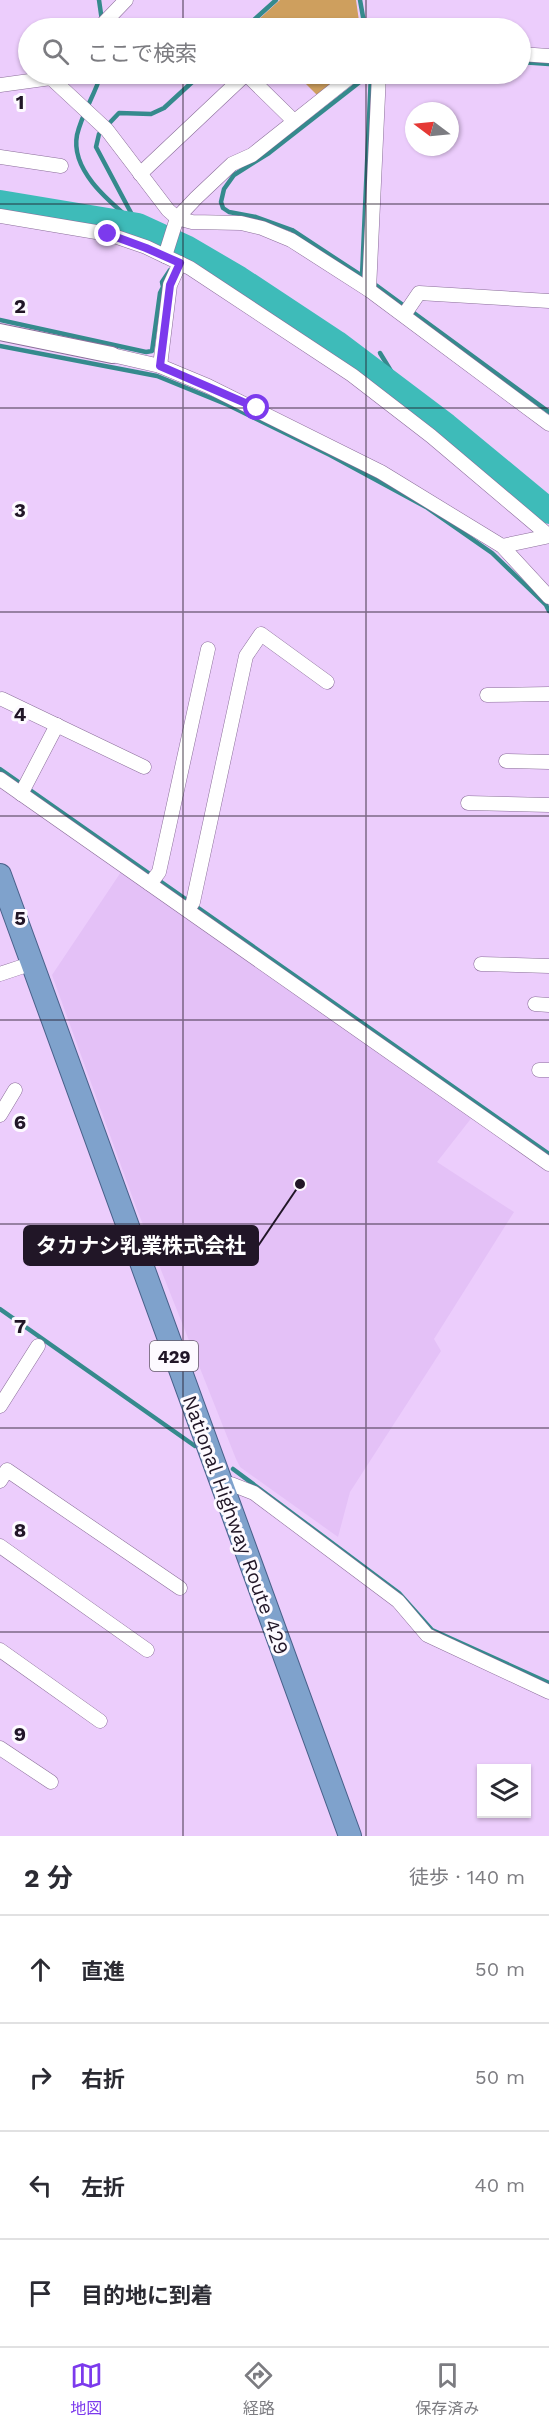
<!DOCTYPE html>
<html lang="ja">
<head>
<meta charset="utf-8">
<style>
  :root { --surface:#fff; --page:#f2f2f3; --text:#2b2b33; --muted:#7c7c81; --line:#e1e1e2; --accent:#7c3aed }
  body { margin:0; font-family:"Work Sans","Noto Sans JP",sans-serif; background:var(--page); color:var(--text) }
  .controls { position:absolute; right:18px; bottom:18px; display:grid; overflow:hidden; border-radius:0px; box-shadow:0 2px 4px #0004 }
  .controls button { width:54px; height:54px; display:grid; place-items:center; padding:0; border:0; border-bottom:2px solid var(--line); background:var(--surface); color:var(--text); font:30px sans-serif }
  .compass { position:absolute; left:405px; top:102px; width:54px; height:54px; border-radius:50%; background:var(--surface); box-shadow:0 2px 4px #0004; rotate:286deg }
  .stop { position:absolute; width:18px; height:18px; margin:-14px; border:4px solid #7c3aed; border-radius:50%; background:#fff }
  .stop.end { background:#7c3aed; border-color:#fff; box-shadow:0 2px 6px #0008 }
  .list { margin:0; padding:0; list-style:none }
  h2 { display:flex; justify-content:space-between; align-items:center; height:78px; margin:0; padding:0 24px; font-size:26px }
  h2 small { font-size:20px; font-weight:400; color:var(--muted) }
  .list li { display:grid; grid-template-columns:39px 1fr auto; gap:18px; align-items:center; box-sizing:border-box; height:108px; padding:0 24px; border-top:2px solid var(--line) }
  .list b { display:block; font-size:22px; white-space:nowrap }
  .list em { font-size:20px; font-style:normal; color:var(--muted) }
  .icon { flex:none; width:33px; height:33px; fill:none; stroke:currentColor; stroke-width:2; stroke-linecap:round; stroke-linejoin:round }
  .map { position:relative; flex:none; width:549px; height:1836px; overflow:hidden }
  .search { position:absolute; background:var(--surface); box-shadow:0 2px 4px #0004; left:18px; right:18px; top:18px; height:66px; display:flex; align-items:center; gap:15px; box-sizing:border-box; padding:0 21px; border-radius:33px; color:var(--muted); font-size:22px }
  .sheet { height:510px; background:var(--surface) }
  nav { display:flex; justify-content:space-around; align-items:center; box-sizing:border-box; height:84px; border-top:2px solid var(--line); background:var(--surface); font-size:16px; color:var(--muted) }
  nav a { display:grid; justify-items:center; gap:3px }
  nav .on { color:var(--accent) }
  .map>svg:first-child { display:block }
</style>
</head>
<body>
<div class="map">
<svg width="549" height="1836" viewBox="0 0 549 1836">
  <rect width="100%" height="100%" fill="#eccdfc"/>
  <polygon fill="#e4c1f7" points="121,872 473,1116 437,1162 514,1212 434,1339 441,1351 350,1492 338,1537 240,1467 236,1459 136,1207 52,975"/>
  <g fill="#ce9f5e">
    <polygon points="280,0 356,0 360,28 252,28 250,27"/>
    <polygon points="296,74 343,74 317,95"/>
  </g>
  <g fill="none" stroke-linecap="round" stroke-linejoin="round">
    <g stroke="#358a8d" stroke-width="4.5">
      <polyline points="99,0 102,21"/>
      <polyline points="360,0 365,28"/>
      <polyline points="245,28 276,0"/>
      <polyline points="520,62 549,64"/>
      <path d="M101,74C95,95 82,113 77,135C70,171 111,203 136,224"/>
      <polyline points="138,226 96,147 99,134 119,113 151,114 164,108 201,74"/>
      <polyline points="177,261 186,248"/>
      <polyline points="363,279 362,276 292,230 256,217 229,212 223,208 221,202 224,189 234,175 269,153 370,74"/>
      <polyline points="366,279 362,276 371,74"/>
      <polyline points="373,283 549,412"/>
      <polyline points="0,320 146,352 152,351 160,293 163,287 162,282 170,270"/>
      <polyline points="0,346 157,376 228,405 330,455 426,507 492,553 546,605 549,611"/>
      <polyline points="380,353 391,371 387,382"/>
      <polyline points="0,769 549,1154"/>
      <polyline points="0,1309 195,1446"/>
      <polyline points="233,1469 399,1593 432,1630 549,1683"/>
    </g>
    <polyline stroke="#3ebbb9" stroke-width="26" points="0,203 138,226 186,248 239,279 336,343 446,426 549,511"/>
    <g stroke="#8a6e99" stroke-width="15">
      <g id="minor">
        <polyline points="99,28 126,0"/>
        <polyline points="520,54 549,56"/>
        <polyline points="246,74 294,121"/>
        <polyline points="51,78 107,130 168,210 177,218 192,222 241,223 262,228 291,240 369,290 549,424"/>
        <polyline points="0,85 51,78 55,74"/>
        <polyline points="0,157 61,166"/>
        <polyline points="140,174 246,74"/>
        <polyline points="0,216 108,234 146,247 190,268 352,375 431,436 548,535"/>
        <polyline points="165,256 177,218 196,198 232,164 252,155 354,74"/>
        <polyline points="369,290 379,74"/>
        <polyline points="404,315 419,293 549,301"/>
        <polyline points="112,355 160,366 208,386 381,472 502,546 549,597"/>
        <polyline points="160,366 170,285 180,263"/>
        <polyline points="502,546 549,536"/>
        <polyline points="487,695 549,694"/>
        <polyline points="2,699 144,767"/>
        <polyline points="506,761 549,762"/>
        <polyline points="0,779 549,1164"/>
        <polyline points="21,794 57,725"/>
        <polyline points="468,803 549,805"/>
        <polyline points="150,884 159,872 208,649"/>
        <polyline points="188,910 193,902 246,656 261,634 327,682"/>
        <polyline points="481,964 549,966"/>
        <polyline points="0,974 33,963"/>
        <polyline points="535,1004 549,1005"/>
        <polyline points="539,1070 549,1070"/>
        <polyline points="0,1115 15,1090"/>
        <polyline points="0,1406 38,1346"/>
        <polyline points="0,1481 7,1470 180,1588"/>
        <polyline points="220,1484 231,1484 254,1493 398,1601 427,1635 549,1692"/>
        <polyline points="0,1546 147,1650"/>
        <polyline points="0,1650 100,1721"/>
        <polyline points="0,1748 51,1782"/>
      </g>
    </g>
    <g stroke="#8a6e99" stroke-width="18">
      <polyline id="tertiary" points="0,332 112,355"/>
    </g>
    <g stroke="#49618a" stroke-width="24">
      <polyline id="trunk" points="0,875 350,1836"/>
    </g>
    <use href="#minor" stroke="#fff" stroke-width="14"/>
    <use href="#tertiary" stroke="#fff" stroke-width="16"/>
    <use href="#trunk" stroke="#7fa2cc" stroke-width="22"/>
  </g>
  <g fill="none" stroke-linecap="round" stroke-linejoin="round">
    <polyline stroke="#7c3aed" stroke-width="8" points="108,234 146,248 180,263 170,285 160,366 257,408"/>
  </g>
  <path fill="none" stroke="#211627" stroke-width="1.5" stroke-opacity="0.55" d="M183,0V28M366,0V28M183,74V1836M366,74V1836M0,204H549M0,408H549M0,612H549M0,816H549M0,1020H549M0,1224H549M0,1428H549M0,1632H549"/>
  <g text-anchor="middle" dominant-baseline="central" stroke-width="6" stroke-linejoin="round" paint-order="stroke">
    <rect fill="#fdfaff" stroke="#635a68" stroke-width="1.5" x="150" y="1341" width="48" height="30" rx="4.5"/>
    <g font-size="18" font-weight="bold" fill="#211627">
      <text x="174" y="1356">429</text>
    </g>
    <g font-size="20" fill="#211627" stroke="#fdfaff">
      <text transform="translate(236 1525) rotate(70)">National Highway Route 429</text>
    </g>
  </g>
  <g font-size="20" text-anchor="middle" font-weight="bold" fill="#211627" stroke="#fdfaff" stroke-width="6" stroke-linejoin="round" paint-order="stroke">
    <text x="20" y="109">1</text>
    <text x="20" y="313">2</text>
    <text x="20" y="517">3</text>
    <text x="20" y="721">4</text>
    <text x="20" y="925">5</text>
    <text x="20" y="1129">6</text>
    <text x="20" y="1333">7</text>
    <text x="20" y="1537">8</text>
    <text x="20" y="1741">9</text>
  </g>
  <path fill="none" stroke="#211627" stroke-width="2" d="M300 1184L258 1246"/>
  <circle fill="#211627" stroke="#fdfaff" stroke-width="2" cx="300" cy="1184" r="6"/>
  <rect fill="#211627" stroke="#211627" stroke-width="2" x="24" y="1226" width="234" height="39" rx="6"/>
  <g font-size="21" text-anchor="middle" font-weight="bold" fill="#fff">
    <text x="141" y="1253">タカナシ乳業株式会社</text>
  </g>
</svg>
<div class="controls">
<button><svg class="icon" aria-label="layers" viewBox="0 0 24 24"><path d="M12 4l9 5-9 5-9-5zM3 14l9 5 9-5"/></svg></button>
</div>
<svg class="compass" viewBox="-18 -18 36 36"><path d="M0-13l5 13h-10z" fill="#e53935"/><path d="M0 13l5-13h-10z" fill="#7c7c81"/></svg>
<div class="stop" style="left:257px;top:408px"></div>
<div class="stop end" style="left:108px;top:234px"></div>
<div class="search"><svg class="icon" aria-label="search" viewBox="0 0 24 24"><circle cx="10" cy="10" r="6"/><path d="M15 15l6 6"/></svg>ここで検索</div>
</div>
<section class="sheet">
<h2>2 分<small>徒歩 · 140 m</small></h2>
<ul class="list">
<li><svg class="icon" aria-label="ahead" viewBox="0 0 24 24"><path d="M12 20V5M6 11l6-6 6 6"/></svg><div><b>直進</b></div><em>50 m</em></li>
<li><svg class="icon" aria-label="right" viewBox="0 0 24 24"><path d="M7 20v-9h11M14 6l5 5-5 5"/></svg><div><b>右折</b></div><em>50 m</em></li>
<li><svg class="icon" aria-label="left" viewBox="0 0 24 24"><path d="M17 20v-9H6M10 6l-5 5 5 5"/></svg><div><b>左折</b></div><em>40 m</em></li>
<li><svg class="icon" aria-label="arrive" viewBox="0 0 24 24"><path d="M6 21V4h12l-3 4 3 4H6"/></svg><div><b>目的地に到着</b></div></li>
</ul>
</section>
<nav>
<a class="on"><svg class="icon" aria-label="map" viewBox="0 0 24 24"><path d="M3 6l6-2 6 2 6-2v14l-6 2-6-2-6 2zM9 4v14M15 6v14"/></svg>地図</a>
<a><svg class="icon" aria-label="directions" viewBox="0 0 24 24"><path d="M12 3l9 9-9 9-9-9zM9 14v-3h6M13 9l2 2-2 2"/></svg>経路</a>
<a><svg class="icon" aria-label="saved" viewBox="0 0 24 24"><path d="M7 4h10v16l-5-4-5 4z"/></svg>保存済み</a>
</nav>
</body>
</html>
